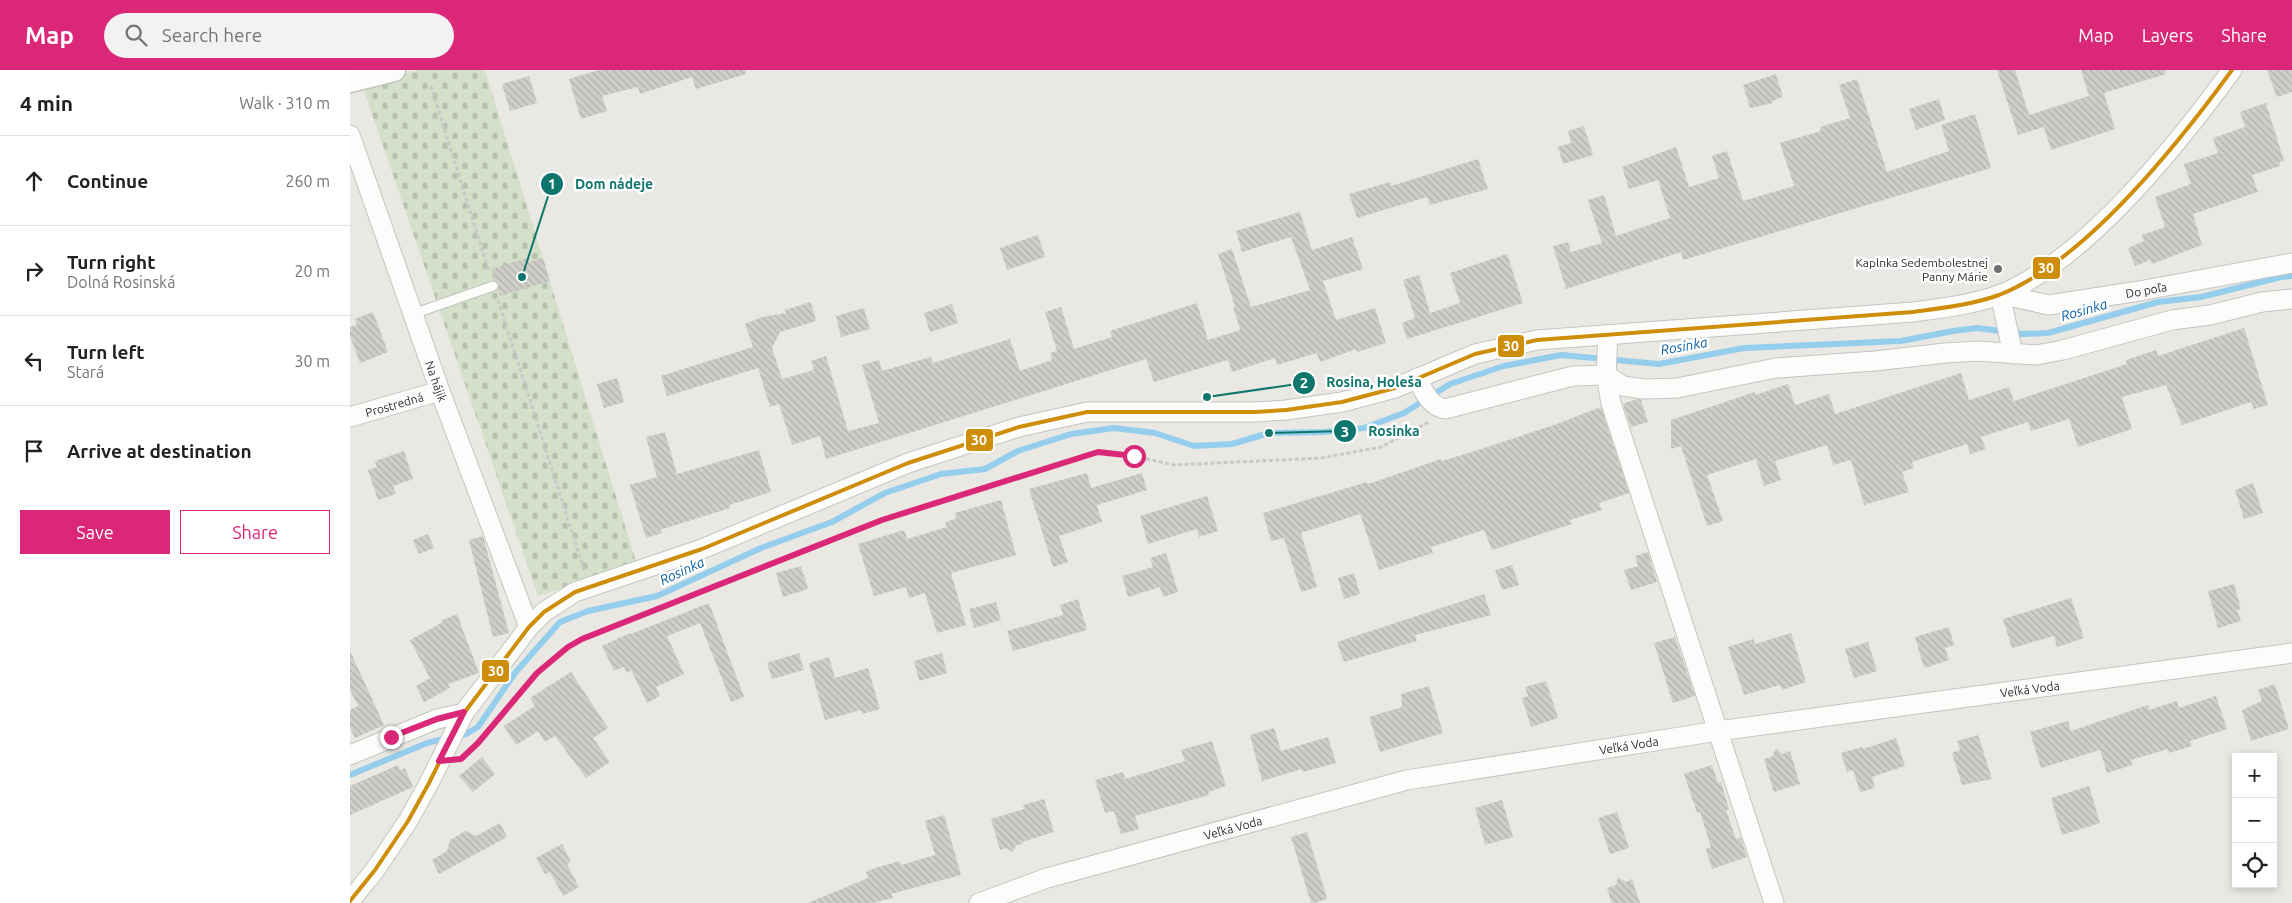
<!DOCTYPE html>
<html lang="en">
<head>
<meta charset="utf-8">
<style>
  :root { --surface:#fff; --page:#f2f2f2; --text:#202124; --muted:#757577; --line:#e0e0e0; --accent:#db2777 }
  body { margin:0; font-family:Ubuntu,sans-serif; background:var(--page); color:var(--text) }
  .controls { position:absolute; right:15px; bottom:15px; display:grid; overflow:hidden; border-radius:0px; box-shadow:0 2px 8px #0003 }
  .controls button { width:45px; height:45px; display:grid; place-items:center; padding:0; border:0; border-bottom:1px solid var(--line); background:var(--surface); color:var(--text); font:25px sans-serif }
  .stop { position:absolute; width:15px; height:15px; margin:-11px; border:4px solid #db2777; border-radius:50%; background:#fff }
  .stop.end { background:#db2777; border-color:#fff; box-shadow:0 1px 5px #0008 }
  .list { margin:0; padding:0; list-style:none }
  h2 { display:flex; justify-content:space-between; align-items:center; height:65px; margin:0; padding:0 20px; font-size:21px }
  h2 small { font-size:16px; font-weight:400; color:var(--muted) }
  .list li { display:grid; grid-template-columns:32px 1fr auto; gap:15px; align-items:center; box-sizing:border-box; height:90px; padding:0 20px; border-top:1px solid var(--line) }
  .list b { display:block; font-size:19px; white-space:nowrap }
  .list p { margin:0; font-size:16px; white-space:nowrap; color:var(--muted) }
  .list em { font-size:16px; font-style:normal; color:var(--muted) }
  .actions { display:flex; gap:10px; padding:15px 20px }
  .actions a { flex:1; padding:11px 0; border:1px solid var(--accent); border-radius:0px; text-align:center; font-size:18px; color:var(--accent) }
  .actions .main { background:var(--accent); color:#fff }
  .icon { flex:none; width:28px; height:28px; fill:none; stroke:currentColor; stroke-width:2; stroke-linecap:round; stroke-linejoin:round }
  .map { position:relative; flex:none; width:1942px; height:833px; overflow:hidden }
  header { display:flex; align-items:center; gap:30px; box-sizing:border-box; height:70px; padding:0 25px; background:var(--accent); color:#fff }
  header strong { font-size:24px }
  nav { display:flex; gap:28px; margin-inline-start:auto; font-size:18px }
  .search { width:350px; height:45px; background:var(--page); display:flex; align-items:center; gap:12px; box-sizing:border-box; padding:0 18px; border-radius:28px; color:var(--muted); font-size:19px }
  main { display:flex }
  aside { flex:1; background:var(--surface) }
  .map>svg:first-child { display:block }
</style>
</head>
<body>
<header>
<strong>Map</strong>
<div class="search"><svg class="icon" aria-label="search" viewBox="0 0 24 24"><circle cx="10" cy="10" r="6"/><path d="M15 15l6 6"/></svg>Search here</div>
<nav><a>Map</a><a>Layers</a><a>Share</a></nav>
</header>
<main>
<aside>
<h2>4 min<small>Walk · 310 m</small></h2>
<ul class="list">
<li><svg class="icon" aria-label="ahead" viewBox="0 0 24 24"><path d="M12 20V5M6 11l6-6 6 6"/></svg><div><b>Continue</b></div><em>260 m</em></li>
<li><svg class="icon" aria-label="right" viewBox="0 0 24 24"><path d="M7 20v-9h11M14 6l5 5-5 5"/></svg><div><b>Turn right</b><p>Dolná Rosinská</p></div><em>20 m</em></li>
<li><svg class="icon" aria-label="left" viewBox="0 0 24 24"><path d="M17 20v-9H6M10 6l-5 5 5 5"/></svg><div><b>Turn left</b><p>Stará</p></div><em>30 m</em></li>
<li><svg class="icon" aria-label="arrive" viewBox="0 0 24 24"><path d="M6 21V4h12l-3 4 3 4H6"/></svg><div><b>Arrive at destination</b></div></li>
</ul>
<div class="actions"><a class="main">Save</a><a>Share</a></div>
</aside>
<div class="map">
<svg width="1942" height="833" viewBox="0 0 1942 833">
  <defs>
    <pattern id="cemetery-stones" width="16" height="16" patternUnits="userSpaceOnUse" patternTransform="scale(1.25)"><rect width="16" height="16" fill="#d5e0ca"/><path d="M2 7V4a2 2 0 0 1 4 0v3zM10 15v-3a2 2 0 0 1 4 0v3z" fill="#b7c0ae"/></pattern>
    <pattern id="building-back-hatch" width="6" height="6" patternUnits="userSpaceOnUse" patternTransform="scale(1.25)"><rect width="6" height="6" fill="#cfcec9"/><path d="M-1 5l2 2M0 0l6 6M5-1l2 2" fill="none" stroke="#b2b1ad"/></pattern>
  </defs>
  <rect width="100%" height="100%" fill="#eae8e2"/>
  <polygon fill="url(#cemetery-stones)" points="69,0 135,0 287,495 188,526 12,15"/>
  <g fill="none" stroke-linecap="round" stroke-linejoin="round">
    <g stroke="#95ceed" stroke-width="6">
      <polyline points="107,666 116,664 128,657 165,603 210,552 238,541 307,526 411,478 482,452 535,423 591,404 635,399 668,381 721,364 764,358 805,363 844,376 882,374 919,363 974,362 1014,358 1054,343 1100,314 1154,296 1211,285 1309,294 1394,278 1551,271 1603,261 1627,258 1673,264 1698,263 1808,232 1851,227 1931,207 1942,206"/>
      <polyline points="0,705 77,673 97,668"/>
    </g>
  </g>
  <g fill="url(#building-back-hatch)">
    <polygon points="249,0 396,0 396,4 346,19 342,7 290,24 288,17 252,26 257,41 231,49 219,9"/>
    <polygon points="1647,0 1665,0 1679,45 1739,26 1731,0 1815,0 1816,4 1754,23 1765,59 1701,80 1694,57 1668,65"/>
    <polygon points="1917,0 1942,0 1942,22 1927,27"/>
    <polygon points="1426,4 1433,27 1422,31 1423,33 1400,38 1393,15"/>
    <polygon points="179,6 187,33 160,41 152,14"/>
    <polygon points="1507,9 1537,102 1599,81 1591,55 1625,44 1641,98 1333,190 1331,182 1216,219 1203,176 1218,172 1221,182 1252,173 1238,130 1254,125 1266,166 1320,148 1308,110 1279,119 1272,97 1326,77 1339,117 1369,108 1362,86 1377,81 1393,131 1444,116 1430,73 1471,61 1470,57 1500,48 1489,15"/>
    <polygon points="1589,29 1595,50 1566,60 1559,39"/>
    <polygon points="1916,33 1934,91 1929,92 1930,96 1902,105 1908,122 1843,144 1852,175 1802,194 1800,190 1785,196 1778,178 1794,171 1792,165 1815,157 1805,127 1841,114 1834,94 1868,83 1863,68 1895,57 1890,42"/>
    <polygon points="1234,56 1243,85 1213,94 1208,77 1221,73 1218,61"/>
    <polygon points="1128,89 1138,119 1080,135 1077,127 1007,148 999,124 1040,112 1041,116"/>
    <polygon points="950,142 962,180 1002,167 1013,199 973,211 986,250 1025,238 1036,273 1007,282 1006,279 970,292 967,283 927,295 925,288 882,302 878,290 804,312 796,289 476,389 470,366 442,375 429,334 420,337 408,298 317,326 311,306 403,277 395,254 412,247 436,243 435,240 461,232 466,251 430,262 422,278 432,309 464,300 461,291 476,286 498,361 529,353 512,295 529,290 532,301 581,287 583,293 660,269 670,301 702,290 700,283 707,281 695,242 711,237 724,279 762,267 760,261 847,233 858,270 890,260 883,237 885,236 868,184 882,179 901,237 960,220 941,167 892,182 886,161"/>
    <polygon points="688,165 695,187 657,200 650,178"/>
    <polygon points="1157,184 1173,233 1057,269 1052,253 1065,248 1053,210 1069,205 1080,243 1110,233 1100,203"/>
    <polygon points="178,188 179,192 193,188 200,211 150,226 148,220 149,214 144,210 142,199"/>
    <polygon points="602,234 608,253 580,262 574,243"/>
    <polygon points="514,238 520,259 491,267 486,246"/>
    <polygon points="23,242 38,282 10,293 0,266 0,257 7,255 5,249"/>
    <polygon points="1894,258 1918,335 1904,339 1901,332 1832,355 1816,315 1772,327 1782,359 1728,377 1719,349 1681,361 1678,352 1631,367 1636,379 1620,384 1617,374 1562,392 1564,398 1552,402 1559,422 1514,435 1501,390 1483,395 1477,375 1425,391 1431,410 1414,416 1406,389 1357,405 1373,451 1357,456 1331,376 1321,379 1321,350 1405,322 1405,325 1438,314 1445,335 1479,324 1485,344 1611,303 1619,330 1659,317 1664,331 1777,294 1776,290 1806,280 1808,286"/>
    <polygon points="267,308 274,332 254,338 247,314"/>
    <polygon points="1287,329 1291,330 1298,352 1281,357 1273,334"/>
    <polygon points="1251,337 1279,423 1249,433 1252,440 1220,450 1222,454 1142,480 1134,460 1081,477 1083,483 1029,500 1010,444 951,463 967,517 951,522 934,468 921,471 913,443 1017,412 1018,414 1091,389 1092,391 1128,380 1207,354"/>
    <polygon points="315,362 327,404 409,380 421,422 379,435 380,438 310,460 312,463 296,468 280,415 307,407 296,367"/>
    <polygon points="54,381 63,409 43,416 46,424 28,430 18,400 27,397 25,391"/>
    <polygon points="737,403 741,418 792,403 797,420 747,435 752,452 709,466 718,492 703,497 679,419"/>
    <polygon points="1903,413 1913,443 1894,449 1885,420"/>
    <polygon points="857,426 868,461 849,467 847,459 798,474 790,446"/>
    <polygon points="651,430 666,485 601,503 616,555 587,563 575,523 559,528 556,517 524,526 508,474 554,460 557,469 597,457 595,452 606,449 605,443"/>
    <polygon points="78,464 84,478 69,484 63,470"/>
    <polygon points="133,466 159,563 143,567 119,470"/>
    <polygon points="1298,482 1307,512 1281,520 1274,500 1288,496 1285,486"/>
    <polygon points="816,483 828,522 813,527 810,517 778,527 772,506 803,497 800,488"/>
    <polygon points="1162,495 1169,515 1152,520 1145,500"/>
    <polygon points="451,496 458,519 433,527 426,503"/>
    <polygon points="1004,503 1010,524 994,529 988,508"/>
    <polygon points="1884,514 1891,539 1887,540 1891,551 1868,558 1858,521"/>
    <polygon points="1134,524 1141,545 1065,565 1067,571 994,592 987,572"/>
    <polygon points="1721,528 1734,568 1707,577 1704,566 1662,578 1653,549"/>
    <polygon points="728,529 737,560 663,581 657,561 713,545 710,535"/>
    <polygon points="646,532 651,550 624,558 619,539"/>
    <polygon points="359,533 394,627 381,632 350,553 317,566 334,604 306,617 310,626 297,633 281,600 277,603 274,597 264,601 252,576 280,563 281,564"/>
    <polygon points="107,544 129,603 98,614 100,618 74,632 66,616 80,608 60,570 93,552 92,550"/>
    <polygon points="1599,557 1604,575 1595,578 1599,590 1574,598 1565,567"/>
    <polygon points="1441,563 1456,612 1432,620 1430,615 1394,625 1378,577 1403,569 1405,574"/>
    <polygon points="1325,567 1345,626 1323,633 1304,573"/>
    <polygon points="1518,572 1527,601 1504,608 1495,579"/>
    <polygon points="0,581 34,655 5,668 0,657 0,640 8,636 0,620"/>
    <polygon points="449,583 454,600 422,609 417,593"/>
    <polygon points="592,583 597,603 569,611 564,591"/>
    <polygon points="479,587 485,608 518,598 530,639 512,644 511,640 475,650 459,593"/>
    <polygon points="221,602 258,658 243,668 260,692 236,708 205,666 195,672 188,661 166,675 154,656 185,636 180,628"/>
    <polygon points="1196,611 1208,648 1181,657 1172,628 1178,626 1175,617"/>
    <polygon points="1925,614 1939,659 1901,671 1892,640 1912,631 1908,620"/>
    <polygon points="1079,616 1093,663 1030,682 1019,647 1052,637 1051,624"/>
    <polygon points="1866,626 1877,659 1840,671 1842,676 1819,683 1818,679 1781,690 1782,695 1757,703 1750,680 1691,698 1680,662 1718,651 1721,661 1798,635 1799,640 1827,631 1829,638"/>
    <polygon points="924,658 931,681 978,667 986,693 953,702 952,699 912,711 900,665"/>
    <polygon points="1628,665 1642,709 1612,715 1602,683 1610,680 1607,671"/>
    <polygon points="1546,668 1555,696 1522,707 1525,718 1510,722 1503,700 1497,702 1491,683 1512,677 1513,679"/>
    <polygon points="862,671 876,716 858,722 859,725 785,746 789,759 771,764 764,741 755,743 745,710 773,702 775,709 835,691 831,680"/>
    <polygon points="1426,678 1432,684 1440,681 1450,714 1424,722 1414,689 1422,687"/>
    <polygon points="132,687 145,704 123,722 109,706"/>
    <polygon points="48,695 50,700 55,698 63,717 0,745 0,716"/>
    <polygon points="1362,695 1368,713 1371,712 1379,739 1376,740 1386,769 1391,768 1397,787 1362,799 1356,779 1361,777 1350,742 1347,743 1334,704"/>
    <polygon points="1739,716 1750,753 1712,765 1701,728"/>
    <polygon points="694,729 704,762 672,772 673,774 666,775 663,782 656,778 650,780 641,749 674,739 673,735"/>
    <polygon points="1152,730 1163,767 1135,775 1125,738"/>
    <polygon points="1267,742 1279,778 1260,784 1248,748"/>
    <polygon points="594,745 611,805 541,824 543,828 522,833 458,833 518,808 516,802 525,798 550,791 551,795 585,785 575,751"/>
    <polygon points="150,753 157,767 89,804 82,790 97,781 100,770 115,761 126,766"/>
    <polygon points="957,762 977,829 964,833 961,833 941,767"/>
    <polygon points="212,774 221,792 217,794 229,817 213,826 200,802 195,804 186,788"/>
    <polygon points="1268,807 1276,812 1282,809 1290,833 1262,833 1257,818 1266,815"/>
  </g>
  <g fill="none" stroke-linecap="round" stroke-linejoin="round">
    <g stroke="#c4c4c3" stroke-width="11">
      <polyline id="service" points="63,244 143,216"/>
    </g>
    <g stroke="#c4c4c3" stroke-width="21">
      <g id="minor">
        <path id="s1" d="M0,65L90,321L179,557"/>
        <polyline points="1258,265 1256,305 1261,333 1424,833"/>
        <path id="s2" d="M1663,284L1650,224L1699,235L1789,221L1942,193"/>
        <path d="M1067,308C1074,321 1079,336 1095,339L1223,306L1256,305L1273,316L1294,319L1327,318L1426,298L1525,291L1595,283L1627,281L1686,285L1713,280L1822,250L1860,245L1912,232L1942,229"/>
        <path id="s3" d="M0,347L90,321"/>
        <polyline points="0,685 87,649 114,643"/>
        <path d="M0,831L25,800L58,751L79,713L114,643L179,557L194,542L225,522L352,479L558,393L669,357L737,342H905L936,340L992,332L1045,318L1125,284L1187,270L1563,242C1592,238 1621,235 1649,225C1735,191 1828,74 1882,0"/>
        <path id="s4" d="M629,833L697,808L1057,710L1368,661L1942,583"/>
      </g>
    </g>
    <g stroke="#c4c4c3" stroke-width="25">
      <polyline id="tertiary" points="0,11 44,0"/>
    </g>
    <g stroke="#c8c8c8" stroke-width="3" stroke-dasharray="4 2.5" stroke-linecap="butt">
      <polyline points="81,16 139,202"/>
      <polyline points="148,230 234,500"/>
      <path d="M117,683C158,645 182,598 232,569L532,450L748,382L784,386L824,395L972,388L1031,377L1079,352"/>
    </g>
    <use href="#service" stroke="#fcfcfb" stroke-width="9"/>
    <use href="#minor" stroke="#fcfcfb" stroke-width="19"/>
    <use href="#tertiary" stroke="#fcfcfb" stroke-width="22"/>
    <g stroke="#fff" stroke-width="8">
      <path id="bus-1" d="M0,831L25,800L58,751L79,713L114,643L179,557L194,542L225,522L352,479L558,393L669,357L737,342H905L936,340L992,332L1045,318L1125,284L1187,270L1563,242C1592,238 1621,235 1649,225C1735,191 1828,74 1882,0"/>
    </g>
    <use href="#bus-1" stroke="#cf8e09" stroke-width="4"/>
  </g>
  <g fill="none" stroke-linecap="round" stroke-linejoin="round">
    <polyline stroke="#db2777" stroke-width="6" points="41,667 87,649 114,642 89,691 111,689 128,673 187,603 218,577 232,569 532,450 748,382 784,386"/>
  </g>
  <circle fill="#6f6e6c" stroke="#fff" stroke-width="2" cx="1648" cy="199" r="5"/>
  <g text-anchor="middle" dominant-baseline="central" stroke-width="5" stroke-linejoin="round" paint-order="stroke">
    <g font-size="12" fill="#2d2d2d" stroke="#fff" text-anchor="end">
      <text x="1638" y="192">Kaplnka Sedembolestnej<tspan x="1638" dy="14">Panny Márie</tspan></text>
    </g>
    <g font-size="12" fill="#2d2d2d" stroke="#fff">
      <text stroke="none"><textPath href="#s2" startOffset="210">Do poľa</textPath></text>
      <text stroke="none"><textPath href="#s1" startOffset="261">Na hájik</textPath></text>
      <text stroke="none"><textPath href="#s3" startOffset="46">Prostredná</textPath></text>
      <text stroke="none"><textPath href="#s4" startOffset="1075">Veľká Voda</textPath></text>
      <text stroke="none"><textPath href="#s4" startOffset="670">Veľká Voda</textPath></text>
      <text stroke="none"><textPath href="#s4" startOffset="265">Veľká Voda</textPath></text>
    </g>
    <g font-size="14" font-style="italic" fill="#0b60a3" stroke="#fff">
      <text transform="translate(1734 240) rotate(-16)">Rosinka</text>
      <text transform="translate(1334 276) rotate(-10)">Rosinka</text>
      <text transform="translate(332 501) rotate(-25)">Rosinka</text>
    </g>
  </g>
  <path fill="none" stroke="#0f766e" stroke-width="2" d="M172 207L202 114M857 327L954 313M919 363L995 361"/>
  <g fill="#0f766e" stroke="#fff" stroke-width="2">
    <circle cx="172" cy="207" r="5"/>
    <circle cx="857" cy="327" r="5"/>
    <circle cx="919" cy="363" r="5"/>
    <circle cx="202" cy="114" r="12"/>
    <circle cx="954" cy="313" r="12"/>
    <circle cx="995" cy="361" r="12"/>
  </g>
  <g font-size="15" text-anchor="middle" font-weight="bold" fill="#fff">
    <text x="202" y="119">1</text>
    <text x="954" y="318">2</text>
    <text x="995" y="367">3</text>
  </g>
  <g font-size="14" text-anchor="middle" font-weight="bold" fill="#0f766e" stroke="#fff" stroke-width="5" stroke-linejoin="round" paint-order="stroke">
    <text x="264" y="119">Dom nádeje</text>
    <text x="1024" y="317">Rosina, Holeša</text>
    <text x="1044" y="366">Rosinka</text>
  </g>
  <g stroke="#fff" stroke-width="2">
    <rect x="1682" y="186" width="29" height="24" rx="5" fill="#cf8e09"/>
    <rect x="1147" y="264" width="28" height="24" rx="5" fill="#cf8e09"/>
    <rect x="615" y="358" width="29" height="24" rx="5" fill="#cf8e09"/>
    <rect x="131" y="589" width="29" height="24" rx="5" fill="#cf8e09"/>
  </g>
  <g font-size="14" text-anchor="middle" font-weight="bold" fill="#fff">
    <text x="1696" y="203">30</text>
    <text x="1161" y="281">30</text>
    <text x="629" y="375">30</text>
    <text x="146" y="606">30</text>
  </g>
</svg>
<div class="controls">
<button>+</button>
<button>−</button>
<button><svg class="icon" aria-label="locate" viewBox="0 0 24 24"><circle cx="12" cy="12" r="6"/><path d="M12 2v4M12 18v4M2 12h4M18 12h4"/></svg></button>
</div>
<div class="stop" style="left:784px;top:386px"></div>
<div class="stop end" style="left:41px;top:667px"></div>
</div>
</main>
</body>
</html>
